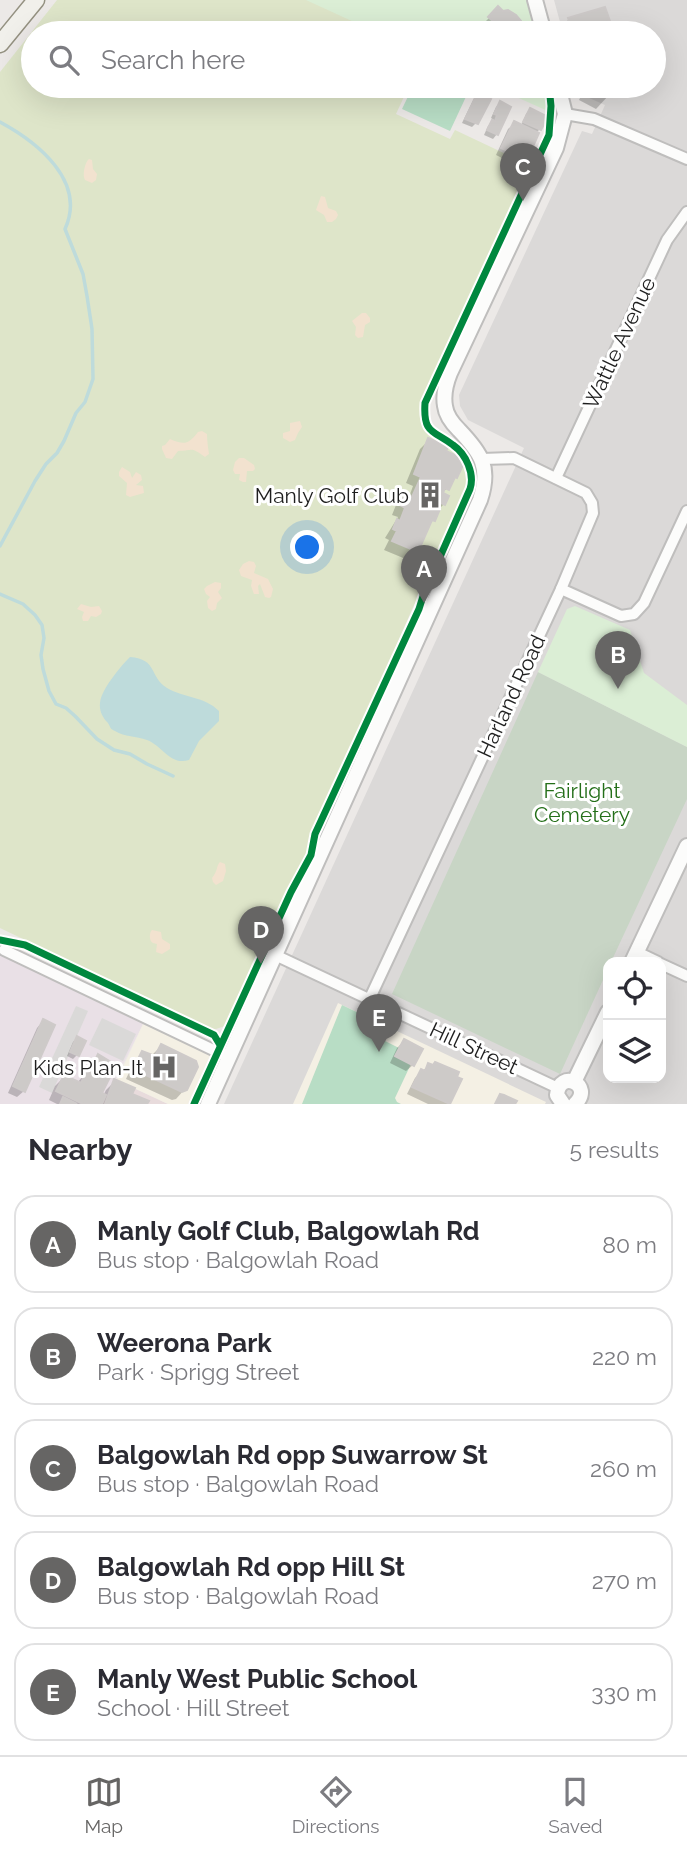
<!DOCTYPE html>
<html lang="en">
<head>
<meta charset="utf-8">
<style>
  :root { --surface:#fff; --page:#f7f7f7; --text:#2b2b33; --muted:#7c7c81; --line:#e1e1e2; --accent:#666564 }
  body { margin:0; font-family:Raleway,sans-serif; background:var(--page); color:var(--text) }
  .controls { position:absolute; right:21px; bottom:21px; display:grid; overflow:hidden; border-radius:14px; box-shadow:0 7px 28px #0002 }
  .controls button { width:63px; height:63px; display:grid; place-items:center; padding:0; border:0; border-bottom:2px solid var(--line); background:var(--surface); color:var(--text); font:35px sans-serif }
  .you { position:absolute; left:308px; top:548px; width:24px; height:24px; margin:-18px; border:5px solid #fff; border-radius:50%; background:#1a73e8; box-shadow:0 0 0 10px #1a73e833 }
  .badge { display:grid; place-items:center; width:46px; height:46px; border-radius:50%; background:var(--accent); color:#fff; font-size:23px; font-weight:700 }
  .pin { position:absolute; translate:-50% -58px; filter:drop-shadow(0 2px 4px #0008) }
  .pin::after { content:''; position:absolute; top:37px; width:24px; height:21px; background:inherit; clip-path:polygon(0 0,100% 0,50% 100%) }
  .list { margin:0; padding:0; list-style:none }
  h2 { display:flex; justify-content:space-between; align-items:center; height:91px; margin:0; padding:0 28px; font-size:30px }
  h2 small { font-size:23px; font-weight:400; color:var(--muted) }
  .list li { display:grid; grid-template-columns:46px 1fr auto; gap:21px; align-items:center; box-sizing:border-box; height:98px; margin:0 14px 14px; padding:0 14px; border:2px solid var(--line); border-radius:21px }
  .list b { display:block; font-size:26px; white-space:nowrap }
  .list p { margin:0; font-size:23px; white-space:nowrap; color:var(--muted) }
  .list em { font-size:23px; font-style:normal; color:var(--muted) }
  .icon { flex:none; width:38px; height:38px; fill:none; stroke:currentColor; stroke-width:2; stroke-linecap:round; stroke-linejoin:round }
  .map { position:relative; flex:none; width:687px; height:1104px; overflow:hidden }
  .search { position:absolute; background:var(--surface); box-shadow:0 7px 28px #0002; left:21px; right:21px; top:21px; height:77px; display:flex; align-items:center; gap:18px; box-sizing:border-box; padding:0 24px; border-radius:38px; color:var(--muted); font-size:26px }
  .sheet { height:651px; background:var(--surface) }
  nav { display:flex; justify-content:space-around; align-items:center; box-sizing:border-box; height:98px; border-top:2px solid var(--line); background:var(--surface); font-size:19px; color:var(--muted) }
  nav a { display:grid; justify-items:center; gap:4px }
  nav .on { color:var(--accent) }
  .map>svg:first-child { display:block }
</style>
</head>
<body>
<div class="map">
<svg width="687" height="1104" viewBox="0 0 687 1104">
  <rect width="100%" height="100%" fill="#ece9e7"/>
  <path fill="#dbd9d8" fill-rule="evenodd" d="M554,0H687V1104H224L524,448L468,420L460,406L459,395L582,131L592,134L605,105L580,94L578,86H654V33H563ZM608,962H661V1078H608Z"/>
  <polygon fill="#e8dbdc" points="114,1079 168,1104 103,1104"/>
  <polygon fill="#e9e0e6" points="0,955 143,1024 103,1104 0,1104"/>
  <g fill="#f4f0e4">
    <polygon points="338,1003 546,1102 545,1104 293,1104"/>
    <polygon points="143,1024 211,1054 188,1104 168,1104 117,1080"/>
  </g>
  <g fill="#dad9d8">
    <polygon points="76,1006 88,1011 52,1093 39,1087"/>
    <polygon points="102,1018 136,1034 123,1061 89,1045"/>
  </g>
  <path fill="#dee5c9" d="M57,0H308L379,33H33V86H409L396,114L450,139L455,130L531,166L514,208L424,398C423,403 421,410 422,415C424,441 455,442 465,463C468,469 469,478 470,484L436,562L414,605L313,834L309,854L278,912L225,1026L213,1030L0,928V72Z"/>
  <g fill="#f2e2cf">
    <path d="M89,159L92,160L93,169L97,174L96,180L92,183L85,180C82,175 85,162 89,159Z"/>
    <polygon points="321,196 325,197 328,208 336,211 338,215 336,219 332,222 327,222 324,215 316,210"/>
    <polygon points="362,313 366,313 370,318 370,322 365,325 363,337 358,338 355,335 356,327 352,321"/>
    <polygon points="300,421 302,427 298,433 295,440 290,442 283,438 283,433 290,431 290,423"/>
    <path d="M202,431L207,434C207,441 208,447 209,454L205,457C189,446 195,451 178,451L172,459L166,458L162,449V446L165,445L170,439C184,445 188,445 198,432Z"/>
    <polygon points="239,458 244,458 254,465 255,469 253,471 247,471 246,482 243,482 239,480 240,474 235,474 233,470 235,462"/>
    <polygon points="122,467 130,472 132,478 136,472 141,475 142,480 136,485 143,486 144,493 130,497 126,495 127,483 119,476 119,472"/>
    <polygon points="249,561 254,562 256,566 254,573 268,579 273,589 271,597 269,598 265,597 260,584 258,586 259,594 254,594 251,586 252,580 241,576 239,570 243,564"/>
    <polygon points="215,582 221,583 221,588 218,592 222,598 217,603 216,609 212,611 208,608 207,601 210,597 206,594 204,589 207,586"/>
    <polygon points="81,604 91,607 99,606 102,611 101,614 96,617 91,616 88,621 83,621 82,617 84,612 77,609"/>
    <path d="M220,862L225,864L226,871L223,881L216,885L213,882L212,878C218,871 216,866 220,862Z"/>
    <path d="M152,930L161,932L162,939L170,944V949L162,954L156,952L157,944L153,943C149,941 149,933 152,930Z"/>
  </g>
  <polygon fill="#c8d5c5" points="538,672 687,747 687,799 611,962 608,962 608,969 560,1074 392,994"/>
  <g fill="#dbeed5">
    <polygon points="306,0 527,0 537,33 378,33"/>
    <polygon points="492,86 551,86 553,101 550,112"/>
    <polygon points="575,606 630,630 644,673 687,705 687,747 538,672 567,609"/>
  </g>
  <g fill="#b8ddc5">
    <polygon points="413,86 471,86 450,131 402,109"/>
    <polygon points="342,1005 384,1025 379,1038 399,1048 395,1056 411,1064 395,1098 397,1102 401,1104 302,1104"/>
  </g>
  <path fill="#bedbdb" d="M130,657C158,659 149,677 167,688C184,698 204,696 219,711V721L199,741L189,760C170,766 163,746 147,740C136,736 125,737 115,731C110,729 111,728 108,723C103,718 99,711 100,703C101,690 120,667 130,657Z"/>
  <g fill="#0003">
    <polygon points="498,9 521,32 521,33 487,33 480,27"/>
    <polygon points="569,19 608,21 601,28 581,33 565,33 563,26"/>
    <polygon points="487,86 512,86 509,88 500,90"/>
    <polygon points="586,86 614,86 609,95 596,109 579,100"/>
    <polygon points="479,92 479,120 472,127 462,123 475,96"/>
    <polygon points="500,103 509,108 497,134 493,139 484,135 488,126 494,120 491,118 496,107"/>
    <polygon points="530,110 540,129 536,133 530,148 524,155 516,151 508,161 496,155 508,129 515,123 521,126 526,114"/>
    <polygon points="429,440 444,452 456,477 441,495 444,504 438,510 433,520 428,526 417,551 408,560 384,550 389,540 385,538 398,517 392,515 396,505 405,496 409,497 413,486 406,483 420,449"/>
    <polygon points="43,1021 24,1091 17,1097 8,1093 37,1028"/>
    <polygon points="77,1038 84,1041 77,1055 73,1059 67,1056 73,1042"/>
    <polygon points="404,1041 413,1065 406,1071 390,1063 397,1048"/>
    <polygon points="161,1046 185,1089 176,1099 172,1100 126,1079 134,1062 143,1053 151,1056"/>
    <polygon points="99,1056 100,1094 103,1096 106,1090 115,1081 130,1094 145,1104 57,1104 49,1100 55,1086 64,1077 77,1083 85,1074 90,1065"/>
    <polygon points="429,1065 460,1080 448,1104 428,1104 407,1094 415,1078"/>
  </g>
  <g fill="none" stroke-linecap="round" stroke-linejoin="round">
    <g stroke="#bedbdb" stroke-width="3.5">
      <path d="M0,122C37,142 87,181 65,229L83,274L87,296L92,329L93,379L85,402L76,413L64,441L57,453L46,464L35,481L0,546"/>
      <polyline points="0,594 23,604 35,615 42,625 44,638 41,655 43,669 49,691 56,704 66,708 75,716 97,739 114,750 130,754 147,764 173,776"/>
    </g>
  </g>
  <g fill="#cdcac8" stroke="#cecac9" stroke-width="2">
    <polygon points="498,6 503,11 508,10 516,15 521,21 523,33 499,33 500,32 495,23 488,17"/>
    <polygon points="605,7 610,21 573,32 568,18"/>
    <polygon points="591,86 616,86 611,96"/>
    <polygon points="479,90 487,94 486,97 491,99 478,124 465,119"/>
    <polygon points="500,101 511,107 498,135 487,130 492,120 495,121 497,115 494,114"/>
    <polygon points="530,108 548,117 541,130 523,122"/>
    <polygon points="514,121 539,133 532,149 521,144 516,155 501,148"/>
    <polygon points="428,438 448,447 446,451 459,457 458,460 464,463 457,478 455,477 449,490 445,488 443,493 449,496 445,505 439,502 437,507 440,509 435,521 432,520 418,552 392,541 397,531 393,529 397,519 400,521 405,508 400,505 405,494 412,497 421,477 414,474"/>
    <polygon points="43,1019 55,1025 25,1092 13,1086"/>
    <polygon points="77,1036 86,1041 79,1056 70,1052"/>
    <polygon points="404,1039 423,1049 414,1066 395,1056"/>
    <polygon points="161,1044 196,1061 198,1067 187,1090 182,1092 133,1069 142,1051 155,1056"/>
    <polygon points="98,1054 116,1065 102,1093 106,1095 102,1104 83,1104 56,1091 64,1075 81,1083 87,1070 90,1071"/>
    <polygon points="435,1062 459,1072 457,1077 462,1079 450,1104 412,1087 421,1069 425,1071 428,1063 433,1065"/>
    <polygon points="114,1079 135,1088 132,1094 149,1101 147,1104 105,1104"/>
    <polygon points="500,1094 504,1095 517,1101 515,1104 495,1104"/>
    <polygon points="63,1097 77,1104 60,1104"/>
  </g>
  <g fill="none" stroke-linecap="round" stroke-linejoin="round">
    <g stroke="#bfbebd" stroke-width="14">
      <g id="minor">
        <polyline points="565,114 594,119 687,159"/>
        <polyline points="556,478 667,240 687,212"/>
        <polyline points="561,589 621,616 634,614 644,603 687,511"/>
        <polyline points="4,950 228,1057"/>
        <polyline points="637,952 658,962"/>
        <polyline points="275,955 558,1088"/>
        <polyline points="661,964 687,976"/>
        <polyline points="370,998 561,589 593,513 592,503 586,493 514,458 482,459"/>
      </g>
    </g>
    <g stroke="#bfbebd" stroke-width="18">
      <g id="tertiary">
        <polyline points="535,0 544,33"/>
        <polyline points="632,962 687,846"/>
        <polyline points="574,1082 608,1012"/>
        <path d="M208,1104L480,500C491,467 481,453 459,430C452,423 446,415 445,406C443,395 446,383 450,373L556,148L565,114L558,86"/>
        <path d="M563,1104L557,1095C559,1068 595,1085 575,1104"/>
      </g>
    </g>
    <g stroke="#949181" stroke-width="19">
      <polyline id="secondary" points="0,44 36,0"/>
    </g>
    <use href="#minor" stroke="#fcfcfb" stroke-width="10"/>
    <use href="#tertiary" stroke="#fcfcfb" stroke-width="14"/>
    <use href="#secondary" stroke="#f1f0eb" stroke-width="16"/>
    <g stroke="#fff" stroke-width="11">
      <g id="cycleway">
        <polyline points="0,940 25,945 214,1035 220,1045"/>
        <path d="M194,1104L291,892L311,855L315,834L419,609L424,593L470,489C475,474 466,454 453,445C433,430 423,434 425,403L549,135L551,106L549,86"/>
      </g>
    </g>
    <use href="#cycleway" stroke="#00873e" stroke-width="7"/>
  </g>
  <defs>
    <g id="building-bare" transform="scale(2.1)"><path d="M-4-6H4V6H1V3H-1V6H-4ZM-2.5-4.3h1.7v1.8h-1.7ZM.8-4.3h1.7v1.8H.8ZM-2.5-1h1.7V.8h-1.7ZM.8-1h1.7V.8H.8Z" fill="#666564" stroke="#fff" stroke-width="2.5" paint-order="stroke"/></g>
    <g id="hospital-bare" transform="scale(2.1)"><path d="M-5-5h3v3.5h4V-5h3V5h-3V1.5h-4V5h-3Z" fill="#666564" stroke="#fff" stroke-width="2.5" paint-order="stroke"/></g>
  </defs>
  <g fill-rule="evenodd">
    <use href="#building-bare" x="430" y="495"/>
    <use href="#hospital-bare" x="164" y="1067"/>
  </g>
  <g text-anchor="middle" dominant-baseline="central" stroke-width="6" stroke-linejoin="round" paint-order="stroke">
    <g font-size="21" fill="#1e1e1e" stroke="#fff">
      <text transform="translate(619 343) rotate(-65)">Wattle Avenue</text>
      <text transform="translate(511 696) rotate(-65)">Harland Road</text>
      <text transform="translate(474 1048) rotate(25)">Hill Street</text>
    </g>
    <g font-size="21" fill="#1e1e1e" stroke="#fff" text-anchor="end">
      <text x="409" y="495">Manly Golf Club</text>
      <text x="143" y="1067">Kids Plan-It</text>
    </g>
    <g font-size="21" fill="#246f19" stroke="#fff">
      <text x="582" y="790">Fairlight<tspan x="582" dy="24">Cemetery</tspan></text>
    </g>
  </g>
</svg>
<div class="controls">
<button><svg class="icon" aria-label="locate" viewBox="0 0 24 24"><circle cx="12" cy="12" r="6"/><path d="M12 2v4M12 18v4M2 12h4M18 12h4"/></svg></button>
<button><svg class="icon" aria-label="layers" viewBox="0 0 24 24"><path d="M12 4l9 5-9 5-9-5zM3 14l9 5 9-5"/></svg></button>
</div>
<div class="you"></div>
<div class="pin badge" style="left:424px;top:603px">A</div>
<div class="pin badge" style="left:618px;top:689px">B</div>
<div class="pin badge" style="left:523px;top:201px">C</div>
<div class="pin badge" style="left:261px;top:964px">D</div>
<div class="pin badge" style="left:379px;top:1052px">E</div>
<div class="search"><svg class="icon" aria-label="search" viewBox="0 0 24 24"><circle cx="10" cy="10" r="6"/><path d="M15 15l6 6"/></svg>Search here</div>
</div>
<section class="sheet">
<h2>Nearby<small>5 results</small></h2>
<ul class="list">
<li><span class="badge">A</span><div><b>Manly Golf Club, Balgowlah Rd</b><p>Bus stop · Balgowlah Road</p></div><em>80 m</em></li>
<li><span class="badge">B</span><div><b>Weerona Park</b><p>Park · Sprigg Street</p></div><em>220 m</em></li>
<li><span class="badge">C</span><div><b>Balgowlah Rd opp Suwarrow St</b><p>Bus stop · Balgowlah Road</p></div><em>260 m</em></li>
<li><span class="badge">D</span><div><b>Balgowlah Rd opp Hill St</b><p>Bus stop · Balgowlah Road</p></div><em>270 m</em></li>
<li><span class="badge">E</span><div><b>Manly West Public School</b><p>School · Hill Street</p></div><em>330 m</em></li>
</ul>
</section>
<nav>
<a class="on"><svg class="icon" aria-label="map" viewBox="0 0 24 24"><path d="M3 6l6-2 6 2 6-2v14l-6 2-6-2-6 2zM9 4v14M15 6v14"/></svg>Map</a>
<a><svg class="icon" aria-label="directions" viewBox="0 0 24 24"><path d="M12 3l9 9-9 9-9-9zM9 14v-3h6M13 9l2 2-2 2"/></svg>Directions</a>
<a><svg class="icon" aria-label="saved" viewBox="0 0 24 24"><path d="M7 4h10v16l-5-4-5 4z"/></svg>Saved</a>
</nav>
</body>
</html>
